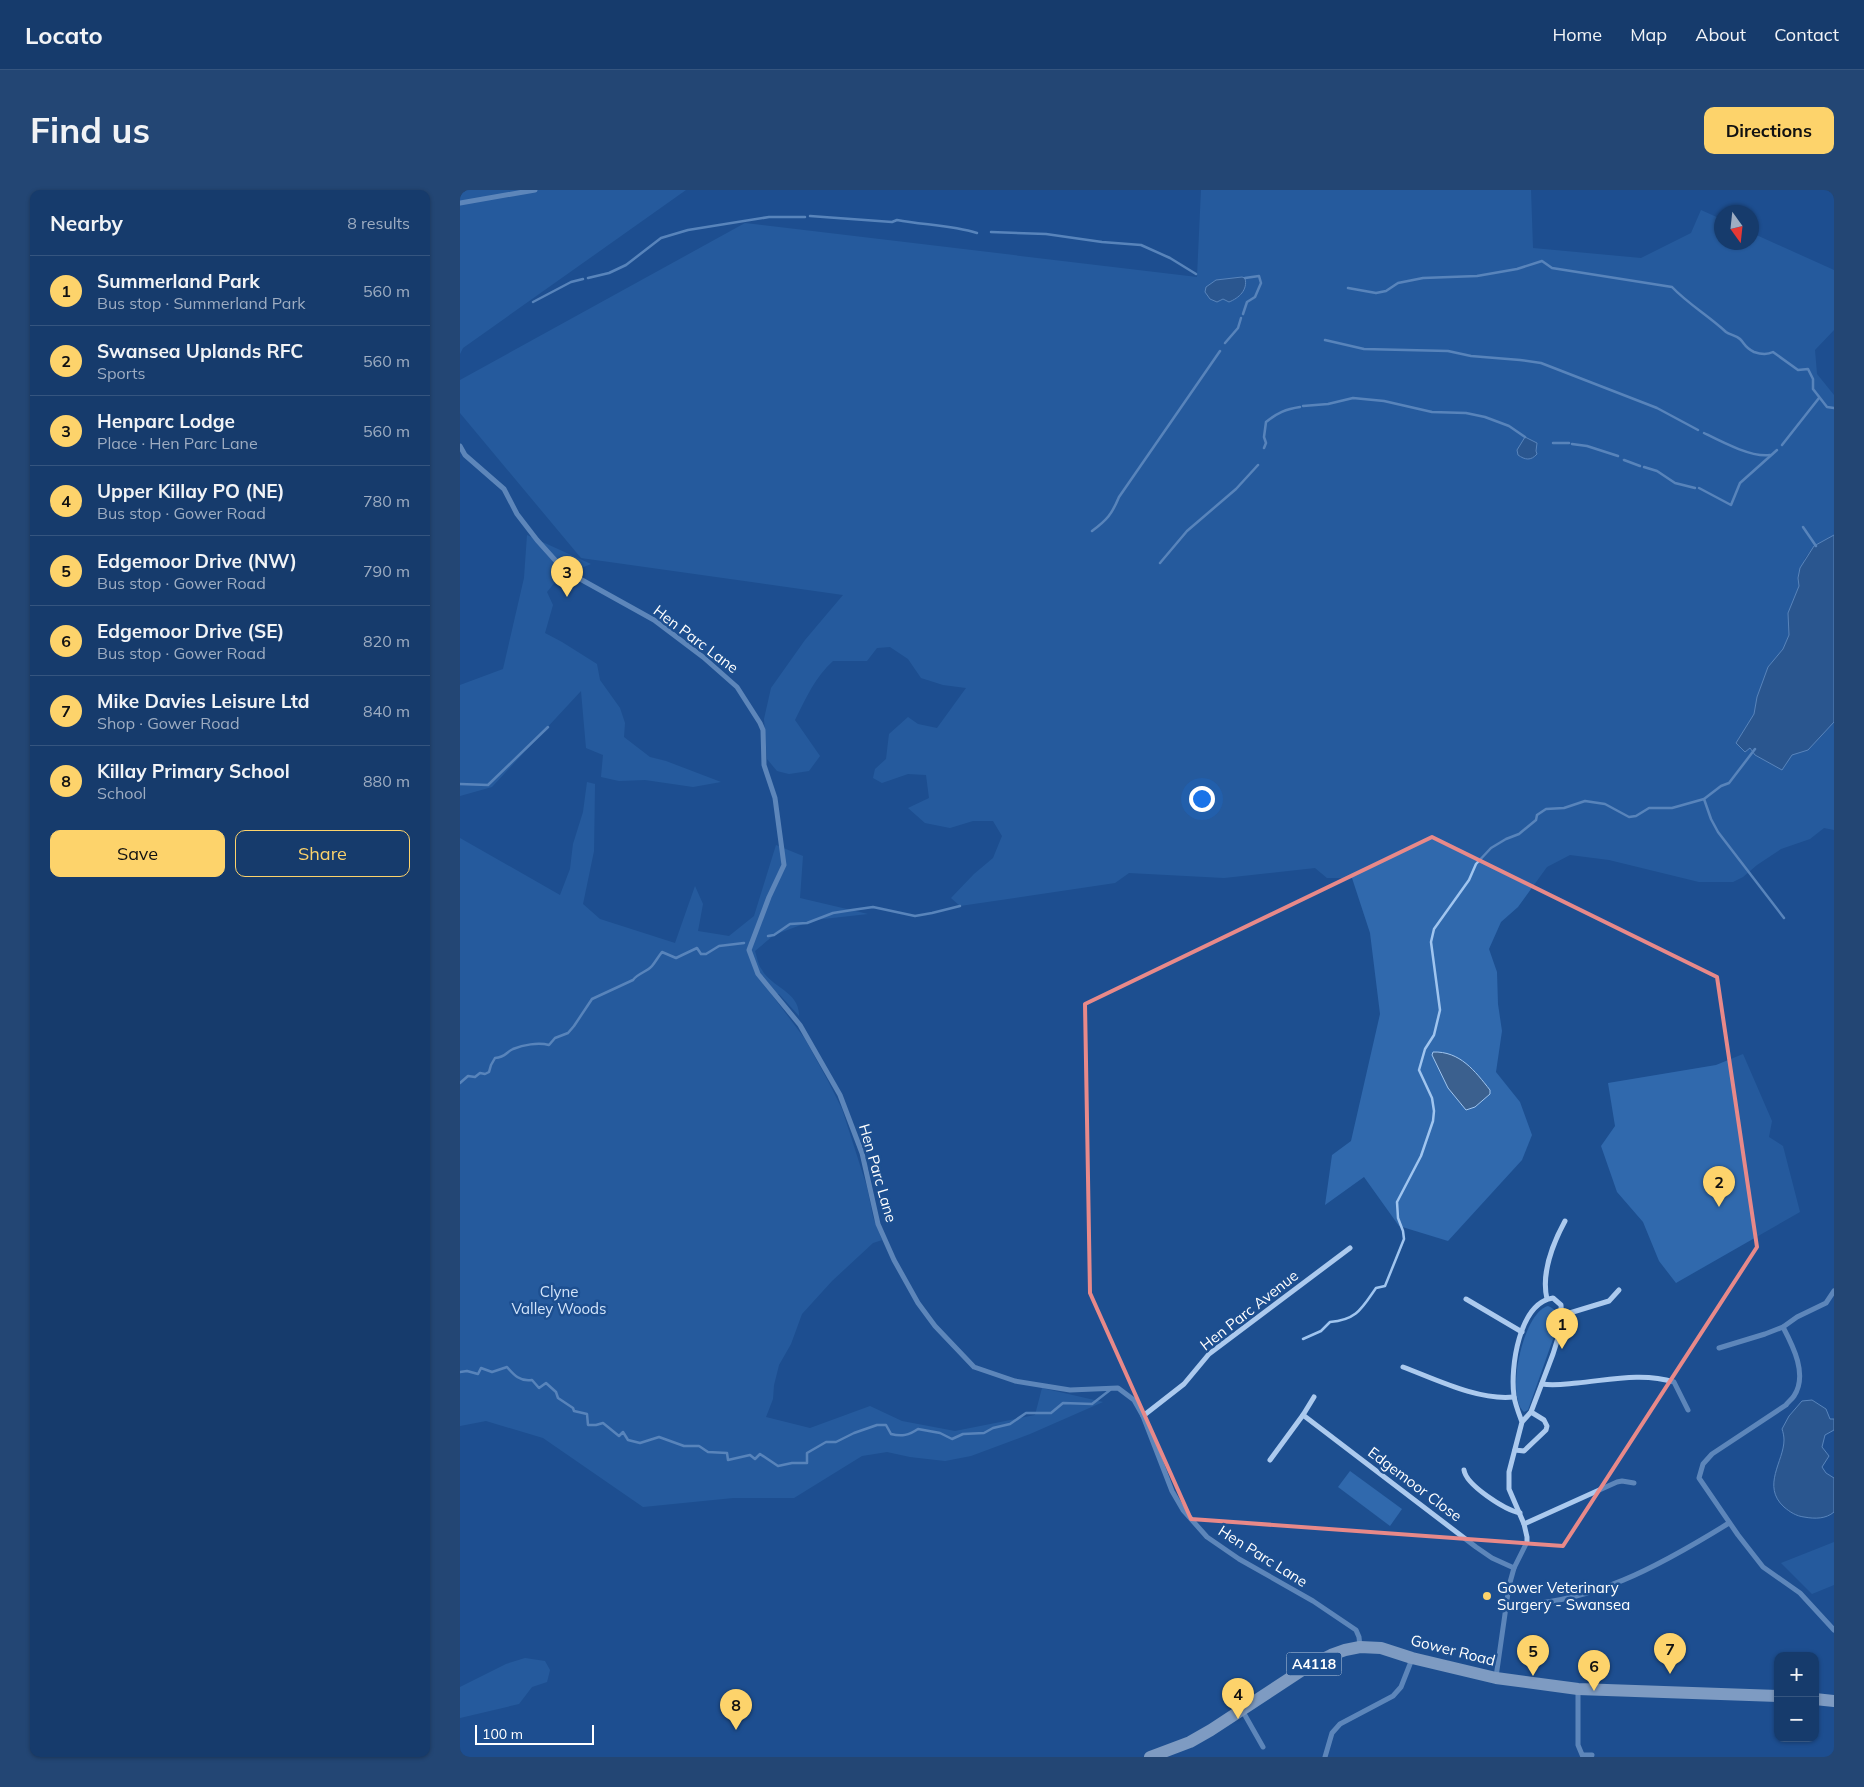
<!DOCTYPE html>
<html lang="en">
<head>
<meta charset="utf-8">
<style>
  :root { --surface:#163b6c; --page:#234674; --text:#f1f3f6; --muted:#9eadc2; --line:#35557f; --accent:#fdd36b }
  body { margin:0; font-family:Mulish,sans-serif; background:var(--page); color:var(--text) }
  .controls { position:absolute; right:15px; bottom:15px; display:grid; overflow:hidden; border-radius:10px; box-shadow:0 1px 4px #0004 }
  .controls button { width:45px; height:45px; display:grid; place-items:center; padding:0; border:0; border-bottom:1px solid var(--line); background:var(--surface); color:var(--text); font:25px sans-serif }
  .compass { position:absolute; left:1254px; top:15px; width:45px; height:45px; border-radius:50%; background:var(--surface); box-shadow:0 1px 4px #0004; rotate:165deg }
  .scale { position:absolute; left:15px; bottom:12px; width:119px; box-sizing:border-box; padding-left:5px; border:2px solid #fff; border-top:0; font-size:14px; line-height:18px; white-space:nowrap; color:#fff; -webkit-text-stroke:4px #1d4f90; paint-order:stroke }
  .you { position:absolute; left:741px; top:608px; width:18px; height:18px; margin:-12px; border:4px solid #fff; border-radius:50%; background:#1a73e8; box-shadow:0 0 0 8px #1a73e833 }
  .badge { display:grid; place-items:center; width:32px; height:32px; border-radius:50%; background:var(--accent); color:#111; font-size:16px; font-weight:700 }
  .pin { position:absolute; translate:-50% -41px; filter:drop-shadow(0 1px 2px #0008) }
  .pin::after { content:''; position:absolute; top:26px; width:18px; height:15px; background:inherit; clip-path:polygon(0 0,100% 0,50% 100%) }
  .list { margin:0; padding:0; list-style:none }
  h2 { display:flex; justify-content:space-between; align-items:center; height:65px; margin:0; padding:0 20px; font-size:21px }
  h2 small { font-size:16px; font-weight:400; color:var(--muted) }
  .list li { display:grid; grid-template-columns:32px 1fr auto; gap:15px; align-items:center; box-sizing:border-box; height:70px; padding:0 20px; border-top:1px solid var(--line) }
  .list b { display:block; font-size:19px; white-space:nowrap }
  .list p { margin:0; font-size:16px; white-space:nowrap; color:var(--muted) }
  .list em { font-size:16px; font-style:normal; color:var(--muted) }
  .actions { display:flex; gap:10px; padding:15px 20px }
  .actions a { flex:1; padding:11px 0; border:1px solid var(--accent); border-radius:10px; text-align:center; font-size:18px; color:var(--accent) }
  .actions .main { background:var(--accent); color:#111 }
  .map { position:relative; flex:none; width:1374px; height:1567px; overflow:hidden; border-radius:10px }
  header { display:flex; align-items:center; gap:30px; box-sizing:border-box; height:70px; padding:0 25px; background:var(--surface); border-bottom:1px solid var(--line) }
  header strong { font-size:24px }
  nav { display:flex; gap:28px; margin-inline-start:auto; font-size:18px }
  .intro { display:flex; align-items:center; justify-content:space-between; box-sizing:border-box; height:120px; padding:0 30px }
  h1 { margin:0; font-size:35px }
  .button { padding:12px 22px; border-radius:10px; background:var(--accent); color:#111; font-size:18px; font-weight:700 }
  main { display:flex; gap:30px; padding:0 30px }
  aside { flex:1; background:var(--surface); border-radius:10px; box-shadow:0 1px 4px #0004 }
  .map>svg:first-child { display:block }
</style>
</head>
<body>
<header>
<strong>Locato</strong>
<nav><a>Home</a><a>Map</a><a>About</a><a>Contact</a></nav>
</header>
<div class="intro"><h1>Find us</h1><a class="button">Directions</a></div>
<main>
<aside>
<h2>Nearby<small>8 results</small></h2>
<ul class="list">
<li><span class="badge">1</span><div><b>Summerland Park</b><p>Bus stop · Summerland Park</p></div><em>560 m</em></li>
<li><span class="badge">2</span><div><b>Swansea Uplands RFC</b><p>Sports</p></div><em>560 m</em></li>
<li><span class="badge">3</span><div><b>Henparc Lodge</b><p>Place · Hen Parc Lane</p></div><em>560 m</em></li>
<li><span class="badge">4</span><div><b>Upper Killay PO (NE)</b><p>Bus stop · Gower Road</p></div><em>780 m</em></li>
<li><span class="badge">5</span><div><b>Edgemoor Drive (NW)</b><p>Bus stop · Gower Road</p></div><em>790 m</em></li>
<li><span class="badge">6</span><div><b>Edgemoor Drive (SE)</b><p>Bus stop · Gower Road</p></div><em>820 m</em></li>
<li><span class="badge">7</span><div><b>Mike Davies Leisure Ltd</b><p>Shop · Gower Road</p></div><em>840 m</em></li>
<li><span class="badge">8</span><div><b>Killay Primary School</b><p>School</p></div><em>880 m</em></li>
</ul>
<div class="actions"><a class="main">Save</a><a>Share</a></div>
</aside>
<div class="map">
<svg width="1374" height="1567" viewBox="0 0 1374 1567">
  <rect width="100%" height="100%" fill="#1d4f90"/>
  <g fill="#3069ad">
    <polygon points="0,0 226,0 3,158 0,164"/>
    <path d="M741,0H1071L1073,58L1181,68L1231,43L1241,20L1261,29L1262,52H1292V43L1374,80V140L1355,160L1357,184L1374,205V345L1354,356L1345,368L1338,388L1339,396L1328,423L1329,445L1323,459L1308,477L1297,507L1294,524L1276,553L1289,558L1295,565L1306,570L1332,565L1348,560L1374,532V640L1364,638L1350,649L1321,659L1297,675L1283,687L1273,692H1239L1149,670L1110,665L1087,677L1058,717L1041,732L1029,759L1037,782L1038,814L1042,841L1036,882L1060,912L1072,945L1062,970L988,1051L939,1036L904,987L865,1015L872,965L891,951L920,824L910,743L892,688H867L855,678L764,688L669,683L655,693L500,716L491,708L514,684L533,668L542,646L533,631H513L490,638L465,633L448,618L469,608L466,585L448,584L422,593L413,588L415,579L426,569L429,544L448,527L458,534L477,538L506,498L483,495L461,488L448,469L430,457L417,458L407,471H373C355,487 346,508 335,530L360,566L349,581L329,584L317,581L307,569L304,529L311,498L345,450L383,405L121,368L0,223V190L285,33L737,87Z"/>
    <polygon points="67,345 131,374 99,387 87,402 93,415 85,443 102,452 137,474 140,490 160,518 165,533 164,547 190,567 206,571 261,592 233,597 185,590 159,591 141,587 143,565 126,558 121,501 32,597 0,606 0,495 43,479 64,388"/>
    <path d="M127,592L135,594L134,661L123,714L140,729L215,753L235,696L243,714L238,741L269,746L294,726L316,655L343,666L340,708L408,724L354,730L314,745L295,761C297,767 298,775 302,780C311,797 340,802 339,826L319,804L312,805L345,849L368,891L382,919L407,997L413,1027L422,1050L413,1053L372,1091L342,1124L331,1154L319,1175L314,1195L313,1209L306,1227L350,1238L410,1216L442,1231L495,1241L575,1225L582,1198L643,1212L570,1244L511,1266L485,1271L450,1267L427,1262L402,1266L334,1308H273L183,1317L83,1248L26,1231L0,1236V648L100,705L110,679L113,654L123,622Z"/>
    <polygon points="1283,864 1312,931 1309,947 1323,956 1340,1022 1216,1093 1199,1071 1183,1032 1157,1002 1141,956 1155,936 1148,893 1256,875"/>
    <path d="M1088,1116C1096,1119 1098,1124 1099,1132L1068,1220L1064,1222C1045,1206 1063,1122 1088,1116Z"/>
    <polygon points="890,1281 942,1319 930,1336 878,1297"/>
    <polygon points="1374,1352 1374,1395 1352,1404 1321,1373"/>
    <polygon points="65,1468 85,1471 90,1480 87,1492 72,1497 59,1514 0,1528 0,1497 46,1474"/>
  </g>
  <g fill="#3b608e" stroke="#a0c5ef">
    <path d="M782,87L785,88C788,100 779,108 769,112L763,109L757,112L750,109L745,102L746,97L756,90Z"/>
    <path d="M1065,247L1077,253L1076,261L1077,264C1071,271 1065,270 1058,265L1057,260Z"/>
    <polygon points="1374,345 1374,532 1348,560 1332,565 1322,580 1295,565 1290,558 1285,562 1276,553 1294,524 1297,507 1308,477 1323,459 1329,445 1328,423 1339,396 1338,388 1340,378 1354,356"/>
    <path d="M973,862C1000,861 1015,881 1030,900V904L1015,917L1006,920L988,898L972,865Z"/>
    <path d="M1352,1210L1366,1219L1370,1229H1374V1240L1365,1245L1362,1257L1369,1266L1362,1277L1366,1283L1374,1288V1322C1366,1329 1355,1329 1344,1327C1336,1326 1330,1322 1324,1317C1301,1296 1324,1271 1324,1250C1324,1246 1323,1242 1322,1239L1329,1226L1342,1211Z"/>
  </g>
  <g fill="none" stroke-linecap="round" stroke-linejoin="round">
    <g stroke="#a0c5ef" stroke-width="2.5">
      <path d="M350,26L432,32L437,30C463,35 491,35 517,43"/>
      <polyline points="531,42 586,44 642,52 681,55 710,68 736,84"/>
      <polyline points="128,88 149,83 166,75 201,48 228,40 309,27 345,27"/>
      <path d="M888,98L916,103L926,101L938,93L963,88L1017,86L1057,79L1082,71L1092,78L1212,97C1228,114 1249,126 1266,142C1270,145 1276,145 1280,149C1285,154 1285,158 1294,162C1300,164 1307,165 1313,162L1338,180L1348,179L1353,189V199L1367,217L1374,218"/>
      <polyline points="73,112 111,92 123,89"/>
      <polyline points="783,124 787,112 795,107 801,93 799,86 785,88"/>
      <polyline points="865,150 904,159 988,161 1011,166 1060,170 1081,173 1197,218 1238,240"/>
      <polyline points="765,153 778,138 781,128"/>
      <polyline points="843,216 868,214 893,208 924,211 972,222 1006,223 1025,227 1049,236 1065,247"/>
      <path d="M1244,243C1260,251 1292,268 1310,265"/>
      <polyline points="1093,253 1109,253"/>
      <polyline points="1112,254 1127,256 1158,266"/>
      <polyline points="1322,255 1359,208"/>
      <path d="M804,258L806,253L804,247L806,232C817,223 826,219 840,217"/>
      <polyline points="1164,270 1180,276"/>
      <polyline points="1184,277 1197,281 1215,293 1235,298"/>
      <polyline points="1239,298 1271,315 1280,293 1317,260"/>
      <polyline points="1343,337 1356,356"/>
      <path d="M632,341C647,330 652,324 659,307L760,161"/>
      <polyline points="700,373 727,341 776,299 798,275"/>
      <polyline points="0,594 28,595 88,537"/>
      <polyline points="1244,609 1251,629 1258,642 1324,728"/>
      <polyline points="308,746 314,745 330,734 347,733 373,723 392,720 413,717 455,726 472,723 500,716"/>
      <path d="M0,893L8,886L15,887L20,883L25,884L29,882L31,875L35,868C46,867 45,863 53,859C63,855 78,852 89,855L95,848L108,843L114,836L132,809L173,790C178,783 187,782 192,776C196,771 198,767 202,762L216,768L237,758L241,764H246L259,756L284,753"/>
      <path d="M843,1149L861,1141L870,1132C897,1130 902,1118 916,1098L925,1096L944,1049L943,1041L938,1028L937,1012L961,966L973,931L974,921L972,908L959,880L965,859L974,845L980,820L971,752L974,739L1009,690L1016,674L1031,658L1046,649L1059,644L1076,630L1077,625L1086,619L1104,618L1125,611L1145,614L1169,627L1176,626L1189,618H1212L1244,609L1261,596L1269,593L1295,559"/>
      <path d="M0,1182L7,1181L18,1184L21,1178L32,1182L47,1177C54,1185 60,1192 72,1190L79,1198L86,1193L96,1202L98,1208L113,1218L114,1221L127,1224L128,1235H136L143,1233L159,1246L163,1242L168,1250L180,1253L199,1247L224,1256H239L248,1262L267,1263L268,1270L290,1265L295,1269L300,1264L318,1276L332,1273H347V1263L366,1252H376L394,1243L417,1235H426L431,1244C442,1247 449,1245 458,1239L480,1243L492,1249L503,1244L524,1243L533,1238L550,1234L566,1223H591L603,1213L632,1214L650,1200"/>
    </g>
    <g stroke="#accaee" stroke-width="5">
      <polyline points="0,13 75,0"/>
      <polyline points="0,256 5,265 44,299 57,324 77,350 104,380 194,430 243,467 277,497 300,533 303,540 304,575 315,608 324,675 309,707 289,760 298,784 340,835 380,905 402,963 418,1034 434,1070 458,1113 475,1136 514,1177 555,1191 610,1200 658,1198 674,1210 683,1226 712,1301 723,1320 747,1347 779,1369 853,1411 896,1440 899,1447 900,1457"/>
      <polyline points="1006,1109 1062,1142"/>
      <path d="M1087,1109C1081,1084 1093,1053 1105,1031"/>
      <polyline points="1103,1125 1149,1111 1159,1100"/>
      <path d="M1323,1137C1333,1156 1348,1185 1334,1206C1332,1209 1328,1212 1326,1215L1252,1264L1243,1274L1239,1288L1278,1345L1303,1377L1340,1403L1374,1440"/>
      <polyline points="1259,1158 1305,1144 1323,1137 1337,1127 1366,1113 1374,1101"/>
      <path d="M943,1177C975,1189 1019,1211 1054,1207"/>
      <path d="M1082,1194C1094,1196 1105,1194 1117,1193C1149,1190 1183,1182 1214,1192L1228,1220"/>
      <polyline points="843,1225 1016,1357 1032,1368 1054,1378"/>
      <polyline points="683,1226 724,1194 749,1164 890,1058"/>
      <polyline points="1055,1260 1064,1261 1086,1240 1087,1236 1084,1230 1071,1222"/>
      <polyline points="810,1270 843,1225 854,1207"/>
      <path d="M1004,1280C1006,1295 1045,1320 1060,1323"/>
      <polyline points="1064,1334 1157,1292 1162,1291 1174,1293"/>
      <path d="M1046,1415C1129,1416 1201,1375 1269,1333"/>
      <path d="M1036,1487L1049,1396L1054,1378L1067,1352V1347L1064,1334L1049,1299V1282L1062,1232L1071,1222L1093,1164L1102,1135L1101,1115L1093,1108C1059,1113 1050,1178 1054,1206C1055,1214 1059,1224 1062,1232"/>
      <polyline points="1118,1499 1118,1555 1123,1567"/>
      <polyline points="782,1520 803,1557"/>
      <polyline points="1123,1565 1132,1565"/>
      <polyline points="865,1567 872,1543 880,1534 933,1506 941,1497 952,1469"/>
    </g>
    <g stroke="#f3f8ff" stroke-width="12">
      <polyline points="1355,1509 1374,1511"/>
      <polyline points="690,1567 730,1552 751,1540 847,1477 871,1465 885,1460 900,1457 921,1458 952,1468 1036,1488 1118,1499 1318,1506"/>
    </g>
  </g>
  <path d="M0 0H1374V1567H0ZM972,647L1257,787L1297,1057L1103,1356L731,1329L630,1103L625,814Z" fill="#1d4f90" fill-opacity=".55" fill-rule="evenodd"/>
  <path fill="none" stroke="#e88989" stroke-width="4" stroke-linejoin="round" d="M972,647L1257,787L1297,1057L1103,1356L731,1329L630,1103L625,814Z"/>
  <circle fill="#fdd36b" stroke="#1d4f90" stroke-width="2" cx="1027" cy="1406" r="5"/>
  <g text-anchor="middle" dominant-baseline="central" stroke-width="5" stroke-linejoin="round" paint-order="stroke">
    <rect fill="#1d4f90" stroke="#bbcade" stroke-width="1" x="826.5" y="1462.5" width="55" height="23" rx="4"/>
    <g font-size="14" font-weight="bold" fill="#fff">
      <text x="854" y="1474">A4118</text>
    </g>
    <g font-size="15" fill="#fff" stroke="#1d4f90">
      <text transform="translate(236 449) rotate(37)">Hen Parc Lane</text>
      <text transform="translate(418 983) rotate(74)">Hen Parc Lane</text>
      <text transform="translate(789 1120) rotate(-38)">Hen Parc Avenue</text>
      <text transform="translate(955 1294) rotate(37)">Edgemoor Close</text>
      <text transform="translate(803 1366) rotate(32)">Hen Parc Lane</text>
      <text transform="translate(993 1460) rotate(14)">Gower Road</text>
    </g>
    <g font-size="15" fill="#d2e4fa" stroke="#1d4f90">
      <text x="99" y="1101">Clyne<tspan x="99" dy="17">Valley Woods</tspan></text>
    </g>
    <g font-size="15" fill="#fff" stroke="#1d4f90" text-anchor="start">
      <text x="1037" y="1397">Gower Veterinary<tspan x="1037" dy="17">Surgery - Swansea</tspan></text>
    </g>
  </g>
</svg>
<div class="controls">
<button>+</button>
<button>−</button>
</div>
<svg class="compass" viewBox="-18 -18 36 36"><path d="M0-13l5 13h-10z" fill="#e53935"/><path d="M0 13l5-13h-10z" fill="#9eadc2"/></svg>
<div class="scale">100 m</div>
<div class="you"></div>
<div class="pin badge" style="left:1102px;top:1159px">1</div>
<div class="pin badge" style="left:1259px;top:1017px">2</div>
<div class="pin badge" style="left:107px;top:407px">3</div>
<div class="pin badge" style="left:778px;top:1529px">4</div>
<div class="pin badge" style="left:1073px;top:1486px">5</div>
<div class="pin badge" style="left:1134px;top:1501px">6</div>
<div class="pin badge" style="left:1210px;top:1484px">7</div>
<div class="pin badge" style="left:276px;top:1540px">8</div>
</div>
</main>
</body>
</html>
